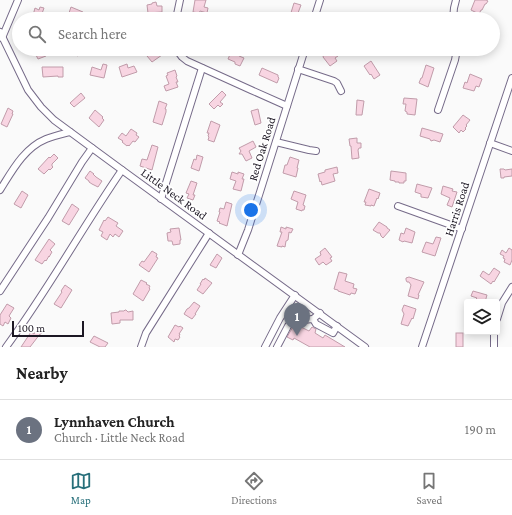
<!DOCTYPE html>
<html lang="en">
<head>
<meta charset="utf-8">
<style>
  :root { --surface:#fff; --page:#f6f6f6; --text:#222; --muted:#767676; --line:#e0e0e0; --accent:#276f7a }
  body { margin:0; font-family:"Crimson Pro",serif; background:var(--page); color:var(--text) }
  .controls { position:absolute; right:12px; bottom:12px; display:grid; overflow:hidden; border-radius:4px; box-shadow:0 2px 10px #0003 }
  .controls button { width:36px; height:36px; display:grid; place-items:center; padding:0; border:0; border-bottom:1px solid var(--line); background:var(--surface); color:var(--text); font:20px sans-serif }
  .scale { position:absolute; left:12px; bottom:10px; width:72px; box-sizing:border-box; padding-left:4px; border:2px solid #1c1723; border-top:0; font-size:11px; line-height:14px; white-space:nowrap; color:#1c1723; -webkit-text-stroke:3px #fff; paint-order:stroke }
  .you { position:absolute; left:251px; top:210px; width:14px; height:14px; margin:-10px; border:3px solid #fff; border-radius:50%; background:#1a73e8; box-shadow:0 0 0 6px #1a73e833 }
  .badge { display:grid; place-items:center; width:26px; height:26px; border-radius:50%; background:var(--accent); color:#fff; font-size:13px; font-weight:700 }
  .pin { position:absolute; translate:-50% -33px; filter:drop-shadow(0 1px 2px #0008) }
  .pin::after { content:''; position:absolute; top:21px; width:14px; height:12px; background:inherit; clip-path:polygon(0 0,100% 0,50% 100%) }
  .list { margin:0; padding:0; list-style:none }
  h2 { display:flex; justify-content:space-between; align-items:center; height:52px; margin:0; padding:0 16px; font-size:17px }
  h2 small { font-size:13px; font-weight:400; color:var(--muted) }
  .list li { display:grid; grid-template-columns:26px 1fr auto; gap:12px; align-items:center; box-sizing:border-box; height:60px; padding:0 16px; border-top:1px solid var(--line) }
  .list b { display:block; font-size:15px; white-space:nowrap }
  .list p { margin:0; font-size:13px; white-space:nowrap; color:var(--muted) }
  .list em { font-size:13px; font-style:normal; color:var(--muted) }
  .icon { flex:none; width:22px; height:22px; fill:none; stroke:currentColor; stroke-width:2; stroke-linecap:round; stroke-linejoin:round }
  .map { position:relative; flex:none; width:512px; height:347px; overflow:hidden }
  .search { position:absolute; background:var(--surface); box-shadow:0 2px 10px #0003; left:12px; right:12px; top:12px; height:44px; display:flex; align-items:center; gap:10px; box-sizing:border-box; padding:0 14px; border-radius:22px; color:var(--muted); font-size:15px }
  .sheet { height:112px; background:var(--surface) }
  nav { display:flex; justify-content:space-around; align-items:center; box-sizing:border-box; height:56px; border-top:1px solid var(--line); background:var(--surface); font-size:11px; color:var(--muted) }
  nav a { display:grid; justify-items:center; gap:2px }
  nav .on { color:var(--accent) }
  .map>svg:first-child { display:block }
</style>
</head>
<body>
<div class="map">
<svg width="512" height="347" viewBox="0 0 512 347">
  <rect width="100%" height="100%" fill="#fafafa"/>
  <g fill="#f8d5e2" stroke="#c19caa">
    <polygon points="195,0 206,0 204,7 208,8 207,13 200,11 199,13 193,12"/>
    <polygon points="475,0 486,0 488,1 486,4 485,4 482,10 481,10 479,14 471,10"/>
    <polygon points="156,2 157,6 162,6 162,12 148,13 147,5 152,4 152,3"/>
    <polygon points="294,3 301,5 298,13 297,13 296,17 290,16"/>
    <polygon points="40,7 44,8 40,19 32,19 35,8 39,10"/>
    <polygon points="71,7 83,12 80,19 71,19 73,14 69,13"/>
    <polygon points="422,14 440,16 439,19 421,19"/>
    <polygon points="33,49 43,49 46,56 38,59"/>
    <polygon points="73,49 83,49 83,53 77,56"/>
    <polygon points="145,49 157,49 162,55 152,62 147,56 149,54"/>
    <polygon points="322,49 330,49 333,53 335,52 338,56 335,58 337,61 330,66 323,57 324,54 321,53"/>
    <polygon points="232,50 236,52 236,53 239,55 239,56 244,58 240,66 235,64 235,62 228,59"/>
    <polygon points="371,61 380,75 374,79 371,74 370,75 364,66"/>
    <polygon points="103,64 107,65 104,78 90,75 92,67 101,70"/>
    <polygon points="127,64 128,68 134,66 137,72 122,77 119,67"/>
    <polygon points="426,65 434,68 428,87 419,83 421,78 422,78"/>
    <polygon points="42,67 63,67 63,77 58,77 58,76 43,77"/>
    <polygon points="262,68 278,75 278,77 279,78 277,83 259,75"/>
    <polygon points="175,70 177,76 176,77 178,82 176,82 178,87 166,91 164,86 169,84 166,76 168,75 167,73"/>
    <polygon points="470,74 482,79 479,87 476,86 474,91 463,88 465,82 467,83"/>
    <polygon points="222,91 226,95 220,102 223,104 220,107 218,105 214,109 209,104"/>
    <polygon points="81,93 85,98 74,107 70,103"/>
    <polygon points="404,98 417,99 415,115 407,114 407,112 405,111 406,104 403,104"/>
    <polygon points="357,100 364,101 362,115 356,115"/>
    <polygon points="159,101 167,104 165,109 166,109 166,112 162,125 153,122"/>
    <polygon points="8,108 13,111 12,114 13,114 7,127 1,124"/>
    <polygon points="258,109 261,123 255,125 251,111"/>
    <polygon points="95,110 103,117 102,118 104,120 99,127 89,118"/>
    <polygon points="463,115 470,120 466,125 467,126 465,128 466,129 463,132 461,130 459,133 453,127"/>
    <polygon points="211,121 220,125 214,142 208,140 209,137 208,136 209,133 207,133"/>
    <polygon points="422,128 443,134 440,142 434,140 431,141 430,139 420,136"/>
    <polygon points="131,129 137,133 136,135 139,137 135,142 133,141 129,146 128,145 127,146 122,142 123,141 118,138 122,133 126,136"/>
    <polygon points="357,138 357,143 361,143 361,148 359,148 358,150 359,158 352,159 351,146 350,146 349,139"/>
    <polygon points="253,141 256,147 249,151 252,158 246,161 242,154 239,154 241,151 239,148"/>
    <polygon points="152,145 158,147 152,170 140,166 142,159 147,160"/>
    <polygon points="54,154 58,158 52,164 52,166 53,167 50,170 49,169 44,174 38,169 49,157 50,158"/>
    <polygon points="197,155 203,157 199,171 191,168 194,159 196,160"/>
    <polygon points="290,157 299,160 297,168 298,168 296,177 283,173 285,165 287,165"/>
    <polygon points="337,167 338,173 333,174 335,181 322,185 321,181 320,182 318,174 325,172 325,170"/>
    <polygon points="500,169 504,169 505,170 512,169 512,176 504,177 504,178 501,178"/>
    <polygon points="90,171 94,174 93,174 96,177 102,181 98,187 92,184 89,182 89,181 85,178"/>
    <polygon points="391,171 406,173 406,181 404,181 404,183 399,183 399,182 395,182 395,181 390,180"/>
    <polygon points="232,172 238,174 238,172 244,174 242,179 244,179 241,191 233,189 236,181 230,179"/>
    <polygon points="191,181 197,183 193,195 195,195 193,200 187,198 189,194 186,193"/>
    <polygon points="417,184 432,188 428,198 421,197 421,194 415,192"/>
    <polygon points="443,186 453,189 452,191 457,192 452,207 447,205 450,198 441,194"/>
    <polygon points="369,189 380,193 378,199 377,198 374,206 371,205 371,206 365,205 366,202 364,202"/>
    <polygon points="22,191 28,195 21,208 14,204"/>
    <polygon points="294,191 306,195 303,205 305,206 304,210 302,210 302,211 296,209 298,202 291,199"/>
    <polygon points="226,202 232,204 227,226 219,223 220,222 217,221 220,212 219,212 220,208 224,209"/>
    <polygon points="72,204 79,209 69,225 62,221"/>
    <polygon points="108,217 118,223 116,226 123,231 119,237 115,234 113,237 110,234 107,240 101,236 103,232 99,230 104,220 105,221"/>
    <polygon points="379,222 387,227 387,228 390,230 383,238 381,236 380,233 378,233 373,230"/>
    <polygon points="281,227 286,229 286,227 293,229 291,233 289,232 288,240 286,241 285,247 282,246 282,247 277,246 282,232 280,232"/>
    <polygon points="179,228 181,240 180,240 180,244 173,245 172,241 168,241 167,233 171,232 170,229"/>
    <polygon points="406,228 415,232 412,243 404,241 403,242 399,240 401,233 404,234"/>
    <polygon points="436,237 441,238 435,256 422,252 426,242 433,244"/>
    <polygon points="49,239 55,244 50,250 52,252 49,257 49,256 46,261 45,260 42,264 35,260"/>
    <polygon points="325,248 332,257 330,258 332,261 326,265 323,262 319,265 315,259 321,255 320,252"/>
    <polygon points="509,248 512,250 512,260 510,265 504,262 505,259 503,258 504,256 500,254 502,250 506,253"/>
    <polygon points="152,251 157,254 156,257 158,258 149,272 139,265 142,261 144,262"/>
    <polygon points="217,254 222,258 216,268 210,265"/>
    <polygon points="494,268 500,272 494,282 493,281 491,284 480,276 483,271 489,275"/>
    <polygon points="339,272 347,274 345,281 354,284 353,288 357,289 355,294 351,293 350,295 338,291 338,290 334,289"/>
    <polygon points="409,277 424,282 418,295 419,295 418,299 408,296 411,285 409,282 407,282 406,280 406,278"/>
    <polygon points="205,278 212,283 203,294 197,290 201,284 200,284 203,279 204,280"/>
    <polygon points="141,280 147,283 146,284 150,286 149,288 150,289 143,301 133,294"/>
    <polygon points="65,285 72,290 61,308 54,304 62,292 61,291"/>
    <polygon points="473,291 487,295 485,302 478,302 479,300 476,299 477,298 471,296"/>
    <polygon points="194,302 200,306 195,314 196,314 192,319 184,314 187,309 189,308"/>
    <polygon points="7,304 14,308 9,316 11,318 8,324 5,322 3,326 0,324 0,315"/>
    <polygon points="404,305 416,309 413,319 412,318 408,326 401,324 404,314 402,310"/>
    <polygon points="125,310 126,310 128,312 133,311 133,320 120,320 120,323 112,324 111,313 119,312 119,311 124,311"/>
    <polygon points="175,325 179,327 180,326 183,328 179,334 180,334 179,336 180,337 178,340 175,339 174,342 168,337"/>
    <polygon points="294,325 297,325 309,331 312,327 316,329 315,333 323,338 325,335 345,347 310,347 294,338 293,340 287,337"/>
    <polygon points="39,327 44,330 41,334 40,334 30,347 21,347 31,332 34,334"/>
    <rect x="456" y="333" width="7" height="14"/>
    <polygon points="94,336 108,343 105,347 100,347 90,342"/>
  </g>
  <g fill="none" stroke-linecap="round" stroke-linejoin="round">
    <g stroke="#766b89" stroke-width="8">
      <g id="minor">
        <path d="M104,19C111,15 118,15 125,19"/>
        <polyline points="176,19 180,0"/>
        <polyline points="314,19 320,0"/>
        <polyline points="453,19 454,8 456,0"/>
        <polyline points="0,32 28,90 41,107 54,120 122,170 365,347"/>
        <polyline points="2,38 18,0"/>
        <polyline points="176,49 182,57 187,61 251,90 287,106"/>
        <polyline points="298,69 334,81 337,83 341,91"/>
        <polyline points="438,110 455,60 457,49"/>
        <polyline points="276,142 309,150 316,151"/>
        <polyline points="490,143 512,151"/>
        <path d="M0,190C12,171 24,148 46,139C53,136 62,134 70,132"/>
        <polyline points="161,199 202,68"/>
        <polyline points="398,206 462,229"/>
        <polyline points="238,255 248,230 305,49"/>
        <polyline points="0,291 48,218 82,162 92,148"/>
        <polyline points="313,319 316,324 333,333 337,326"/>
        <polyline points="497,319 502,303 512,287"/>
        <path d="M6,347C48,290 82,228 122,170"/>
        <polyline points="141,347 146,333 209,233"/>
        <polyline points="265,347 280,318 295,295"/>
        <polyline points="277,347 288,326 292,321 313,319 320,313"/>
        <polyline points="422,347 512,78"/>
        <polyline points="494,347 494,332"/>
      </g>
    </g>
    <use href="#minor" stroke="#fff" stroke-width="6"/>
  </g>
  <g text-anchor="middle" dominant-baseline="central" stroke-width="3.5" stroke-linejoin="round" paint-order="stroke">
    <g font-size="12" fill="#1c1723" stroke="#fff">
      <text transform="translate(262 149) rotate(-73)">Red Oak Road</text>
      <text transform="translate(174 194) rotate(36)">Little Neck Road</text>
      <text transform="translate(457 209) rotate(-72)">Harris Road</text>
    </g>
  </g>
</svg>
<div class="controls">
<button><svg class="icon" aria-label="layers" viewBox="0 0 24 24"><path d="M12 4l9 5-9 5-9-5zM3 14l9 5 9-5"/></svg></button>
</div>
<div class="scale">100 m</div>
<div class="you"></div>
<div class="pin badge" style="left:297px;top:336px;background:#6b7280">1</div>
<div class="search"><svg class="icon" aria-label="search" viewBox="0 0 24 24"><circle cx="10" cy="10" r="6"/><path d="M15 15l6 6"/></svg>Search here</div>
</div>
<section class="sheet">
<h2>Nearby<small></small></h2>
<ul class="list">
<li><span class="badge" style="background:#6b7280">1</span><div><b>Lynnhaven Church</b><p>Church · Little Neck Road</p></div><em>190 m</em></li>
</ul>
</section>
<nav>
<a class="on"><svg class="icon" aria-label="map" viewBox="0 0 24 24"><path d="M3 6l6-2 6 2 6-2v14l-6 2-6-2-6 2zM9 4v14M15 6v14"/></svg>Map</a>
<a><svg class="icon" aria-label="directions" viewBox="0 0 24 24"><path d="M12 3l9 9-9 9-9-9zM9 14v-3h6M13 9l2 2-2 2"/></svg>Directions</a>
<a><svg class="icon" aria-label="saved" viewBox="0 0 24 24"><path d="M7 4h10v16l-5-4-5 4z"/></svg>Saved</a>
</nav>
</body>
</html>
